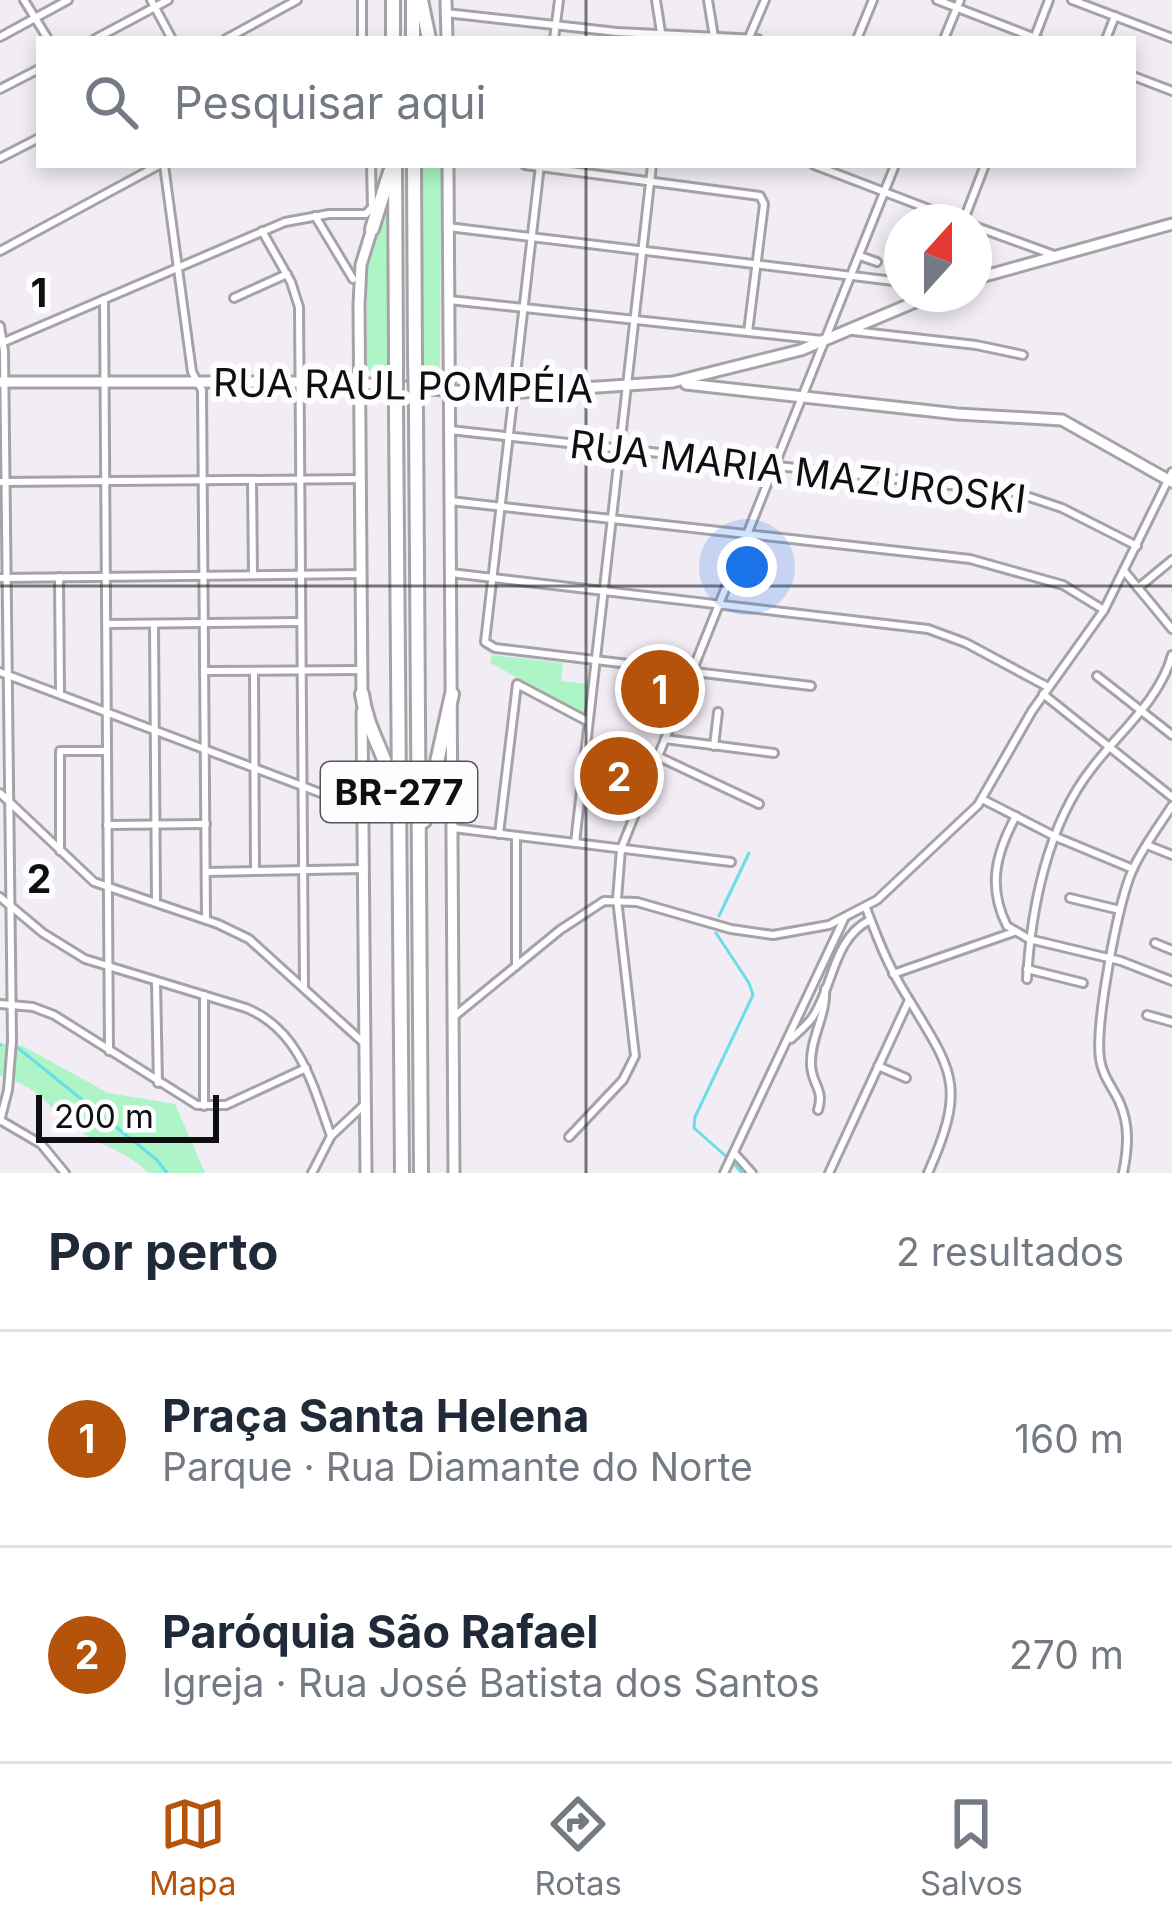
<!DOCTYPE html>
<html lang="pt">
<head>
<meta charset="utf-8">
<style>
  :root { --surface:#fff; --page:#f2f2f3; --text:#1f2937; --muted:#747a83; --line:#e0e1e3; --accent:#b45309 }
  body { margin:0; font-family:Inter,sans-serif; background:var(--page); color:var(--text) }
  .compass { position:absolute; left:884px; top:204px; width:108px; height:108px; border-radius:50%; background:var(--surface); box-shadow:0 6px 18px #0003; rotate:21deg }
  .scale { position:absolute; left:36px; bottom:30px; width:183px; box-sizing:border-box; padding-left:12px; border:6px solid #0f0e10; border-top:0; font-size:33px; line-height:42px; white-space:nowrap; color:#0f0e10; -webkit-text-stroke:9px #fdfcff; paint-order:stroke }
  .you { position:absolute; left:747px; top:567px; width:42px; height:42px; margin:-30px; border:9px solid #fff; border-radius:50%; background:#1a73e8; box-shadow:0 0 0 18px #1a73e833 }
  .badge { display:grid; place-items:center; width:78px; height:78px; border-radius:50%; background:var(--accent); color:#fff; font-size:39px; font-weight:700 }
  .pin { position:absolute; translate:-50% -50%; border:6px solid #fff; box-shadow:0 3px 12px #0006 }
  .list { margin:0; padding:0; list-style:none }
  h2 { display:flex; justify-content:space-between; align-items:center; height:156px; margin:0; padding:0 48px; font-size:51px }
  h2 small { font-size:39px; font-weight:400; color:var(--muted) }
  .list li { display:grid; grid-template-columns:78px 1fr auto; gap:36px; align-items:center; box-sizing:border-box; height:216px; padding:0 48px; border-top:3px solid var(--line) }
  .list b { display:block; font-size:45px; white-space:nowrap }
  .list p { margin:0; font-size:39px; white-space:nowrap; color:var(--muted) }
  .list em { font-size:39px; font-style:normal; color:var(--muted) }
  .icon { flex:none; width:66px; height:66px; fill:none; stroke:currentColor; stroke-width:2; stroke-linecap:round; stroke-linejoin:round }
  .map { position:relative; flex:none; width:1172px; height:1173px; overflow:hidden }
  .search { position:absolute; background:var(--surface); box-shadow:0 6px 18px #0003; left:36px; right:36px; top:36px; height:132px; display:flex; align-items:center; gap:30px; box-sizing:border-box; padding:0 42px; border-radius:0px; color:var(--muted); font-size:45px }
  .sheet { height:588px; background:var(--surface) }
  nav { display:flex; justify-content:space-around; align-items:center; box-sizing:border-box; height:168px; border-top:3px solid var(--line); background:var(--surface); font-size:33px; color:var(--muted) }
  nav a { display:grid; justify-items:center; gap:6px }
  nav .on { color:var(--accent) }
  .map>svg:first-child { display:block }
</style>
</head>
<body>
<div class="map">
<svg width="1172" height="1173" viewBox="0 0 1172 1173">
  <rect width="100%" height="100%" fill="#f2edf5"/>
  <g fill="#adf5c7">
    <polygon points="421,165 441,165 440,375 436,380 423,379"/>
    <polygon points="388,199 389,372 366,370 367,271"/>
    <polygon points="492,655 563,663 561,681 588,684 585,714 490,663"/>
    <path d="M0,1043L23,1046L108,1093L175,1104L205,1173H148C128,1152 104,1147 81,1132C46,1108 45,1089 0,1076Z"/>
  </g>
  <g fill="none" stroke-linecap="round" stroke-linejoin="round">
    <g stroke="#69dee6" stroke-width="3">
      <polyline points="719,916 749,853"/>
      <polyline points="716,933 749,983 753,995 695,1117 694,1128 728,1158"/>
      <polyline points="0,1045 1,1045"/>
      <polyline points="18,1048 157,1160 167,1173"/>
      <polyline points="734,1164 742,1173"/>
    </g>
    <g stroke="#a7a2a9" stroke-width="12">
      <g id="minor">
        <polyline points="24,0 48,39"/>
        <polyline points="151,0 172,39"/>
        <polyline points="362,0 362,39"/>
        <polyline points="656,0 662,39"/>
        <polyline points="708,0 714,37"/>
        <polyline points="937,0 1038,39"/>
        <polyline points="1072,0 1172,38"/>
        <polyline points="446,13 617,32 758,39"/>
        <polyline points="750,35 765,0"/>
        <polyline points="0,37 68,0"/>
        <polyline points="95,39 168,0"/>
        <polyline points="226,39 297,0"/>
        <polyline points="554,39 559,0"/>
        <polyline points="857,39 873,0"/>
        <polyline points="944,39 960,0"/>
        <polyline points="1034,39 1049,0"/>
        <polyline points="1106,39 1115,16"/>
        <polyline points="1133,76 1172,91"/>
        <polyline points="0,89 39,69"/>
        <polyline points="0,158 39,138"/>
        <polyline points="164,165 192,372 202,390 206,920"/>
        <polyline points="525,165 760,196 764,204 748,332"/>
        <polyline points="540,165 485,642 495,648 811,686"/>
        <polyline points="814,165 963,222"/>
        <polyline points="315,216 353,279"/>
        <polyline points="963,222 985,165"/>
        <polyline points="974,226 1054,255"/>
        <polyline points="448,227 902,282"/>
        <polyline points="262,231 291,282 299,307 304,988"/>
        <polyline points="0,251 159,165"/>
        <polyline points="860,256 877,262"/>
        <polyline points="234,298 287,274"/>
        <polyline points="104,299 109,1051"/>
        <polyline points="449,300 823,340"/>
        <polyline points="0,326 4,351 12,1041 8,1090 0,1121"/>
        <polyline points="853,331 976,345 1023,355"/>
        <polyline points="4,342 285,222 329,214 366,214 372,207 371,165"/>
        <polyline points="450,430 1014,492 1062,508 1137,546"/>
        <polyline points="252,480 253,575"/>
        <polyline points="0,482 360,479"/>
        <polyline points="450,501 970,559 1063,585 1104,610"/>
        <polyline points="1125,572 1172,629"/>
        <polyline points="451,573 928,629 966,643 1048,687"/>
        <polyline points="59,577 60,694"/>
        <polyline points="0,578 361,574"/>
        <polyline points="1138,588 1172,560"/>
        <polyline points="107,624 301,622"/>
        <polyline points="154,624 156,902"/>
        <polyline points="204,671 361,670"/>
        <polyline points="254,671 255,871"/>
        <polyline points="0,672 363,809"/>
        <polyline points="1097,676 1172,735"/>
        <polyline points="1043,694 1172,797"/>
        <polyline points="665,739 774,753"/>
        <polyline points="714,746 718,712"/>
        <polyline points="659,757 759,804"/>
        <polyline points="0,793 94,882 218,924 249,939 365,1044"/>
        <polyline points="982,799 1056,837 1133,869"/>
        <path d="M1016,816C996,853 987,886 1007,926L1029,939L1121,961L1172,981"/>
        <polyline points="107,825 206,824"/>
        <polyline points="453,828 731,862"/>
        <polyline points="499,834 517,684 587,721"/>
        <polyline points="516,836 516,966"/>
        <polyline points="575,843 652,165"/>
        <polyline points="1147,845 1172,855"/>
        <polyline points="60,851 60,751 106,751"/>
        <polyline points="206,872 363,869"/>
        <path d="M0,897L43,933L85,959L246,1008C300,1030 313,1086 331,1136"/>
        <polyline points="1070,898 1120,910"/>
        <path d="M866,908C877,937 888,966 905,993C952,1071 968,1083 928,1173"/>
        <polyline points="1155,943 1172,950"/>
        <polyline points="1027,969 1083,983"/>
        <polyline points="893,974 1014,932"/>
        <path d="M1027,979C1031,909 1047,825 1092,768C1120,731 1159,701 1172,655"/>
        <polyline points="156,982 158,1083"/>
        <polyline points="204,995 204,1106"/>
        <polyline points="0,1004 33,1007 54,1015 197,1105 226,1105 306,1068"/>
        <polyline points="456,1015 560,930 604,901 637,902 731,929 773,935 829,925 877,900 978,805 1032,711 1104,610 1172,472"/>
        <polyline points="1147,1015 1172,1022"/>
        <path d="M791,1039C797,1033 806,1026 812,1018C833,988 833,938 870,920"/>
        <polyline points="878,1066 906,1078"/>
        <path d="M818,1110C825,1089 811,1084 811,1064C810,1038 827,1015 825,989"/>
        <polyline points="0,1120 41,1144 65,1173"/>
        <polyline points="569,1137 623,1080 635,1056 617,899 621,849 895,165"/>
        <polyline points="735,1154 752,1173"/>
        <polyline points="312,1173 331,1136 365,1104"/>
        <polyline points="724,1173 844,919"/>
        <polyline points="829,1173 909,1000"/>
        <path d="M1123,1173C1128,1148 1130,1125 1119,1101C1112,1087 1102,1075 1100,1059C1095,1025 1118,900 1133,869C1143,847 1159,826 1172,806"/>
      </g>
    </g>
    <g stroke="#a7a2a9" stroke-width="15">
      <g id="major">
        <polyline points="446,0 447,39"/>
        <polyline points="448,165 454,1173"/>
        <polyline points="974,279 1172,224"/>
        <polyline points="0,382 344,382 493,394 673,382 801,350 934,294"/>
        <polyline points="686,384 958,414 1062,420 1172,482"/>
        <polyline points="362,696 359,305 361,265 372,229"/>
        <polyline points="362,712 366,1173"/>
      </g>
    </g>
    <g stroke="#a7a2a9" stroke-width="18">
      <g id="highway">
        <polyline points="393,0 393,39"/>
        <polyline points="413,0 413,39"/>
        <polyline points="421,0 429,39"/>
        <polyline points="395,165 396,356"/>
        <polyline points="414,165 415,360"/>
        <polyline points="372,229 390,172"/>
        <polyline points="396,412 402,1173"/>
        <polyline points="416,412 421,1173"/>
        <path d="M362,694C367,732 387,755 393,789"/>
        <polyline points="424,821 452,694"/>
      </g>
    </g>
    <use href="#minor" stroke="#fff" stroke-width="6"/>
    <use href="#major" stroke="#fff" stroke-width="9"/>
    <use href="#highway" stroke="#fff" stroke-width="12"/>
    <g stroke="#a7a2a9" stroke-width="18" stroke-linecap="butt">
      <g id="highway-bridge">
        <polyline points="396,356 396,412"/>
        <polyline points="415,360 416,412"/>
      </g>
    </g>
    <use href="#highway-bridge" stroke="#fff" stroke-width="12"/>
  </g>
  <path fill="none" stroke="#0f0e10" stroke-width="3" stroke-opacity="0.55" d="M586,0V39M586,165V1173M0,586H1172"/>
  <g text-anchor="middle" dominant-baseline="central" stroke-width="12" stroke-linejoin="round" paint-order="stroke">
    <rect fill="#fdfcff" stroke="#565558" stroke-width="3" x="321" y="762" width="156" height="60" rx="9"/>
    <g font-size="36" font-weight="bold" fill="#0f0e10">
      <text x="399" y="792">BR-277</text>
    </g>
    <g font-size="39" fill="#0f0e10" stroke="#fdfcff">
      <text transform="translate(403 385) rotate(1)">RUA RAUL POMPÉIA</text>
      <text transform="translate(798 471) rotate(7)">RUA MARIA MAZUROSKI</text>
    </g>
  </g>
  <g font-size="39" text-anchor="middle" font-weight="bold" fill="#0f0e10" stroke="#fdfcff" stroke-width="12" stroke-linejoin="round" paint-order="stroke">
    <text x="39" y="307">1</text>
    <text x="39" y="893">2</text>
  </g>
</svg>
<svg class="compass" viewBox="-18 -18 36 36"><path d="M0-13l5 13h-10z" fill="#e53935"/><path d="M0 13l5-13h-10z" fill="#747a83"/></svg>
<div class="scale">200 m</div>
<div class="you"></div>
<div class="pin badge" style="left:660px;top:689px">1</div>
<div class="pin badge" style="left:619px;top:776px">2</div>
<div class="search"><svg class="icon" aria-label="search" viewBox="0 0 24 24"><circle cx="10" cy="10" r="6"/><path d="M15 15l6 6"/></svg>Pesquisar aqui</div>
</div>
<section class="sheet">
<h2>Por perto<small>2 resultados</small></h2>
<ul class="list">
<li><span class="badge">1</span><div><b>Praça Santa Helena</b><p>Parque · Rua Diamante do Norte</p></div><em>160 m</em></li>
<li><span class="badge">2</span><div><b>Paróquia São Rafael</b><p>Igreja · Rua José Batista dos Santos</p></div><em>270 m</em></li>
</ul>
</section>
<nav>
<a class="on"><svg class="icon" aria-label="map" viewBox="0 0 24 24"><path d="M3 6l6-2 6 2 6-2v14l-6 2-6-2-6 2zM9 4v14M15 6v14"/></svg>Mapa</a>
<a><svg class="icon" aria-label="directions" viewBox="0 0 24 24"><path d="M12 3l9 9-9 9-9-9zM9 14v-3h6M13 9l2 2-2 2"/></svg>Rotas</a>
<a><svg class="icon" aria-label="saved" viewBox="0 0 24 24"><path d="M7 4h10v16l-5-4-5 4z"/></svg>Salvos</a>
</nav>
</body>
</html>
